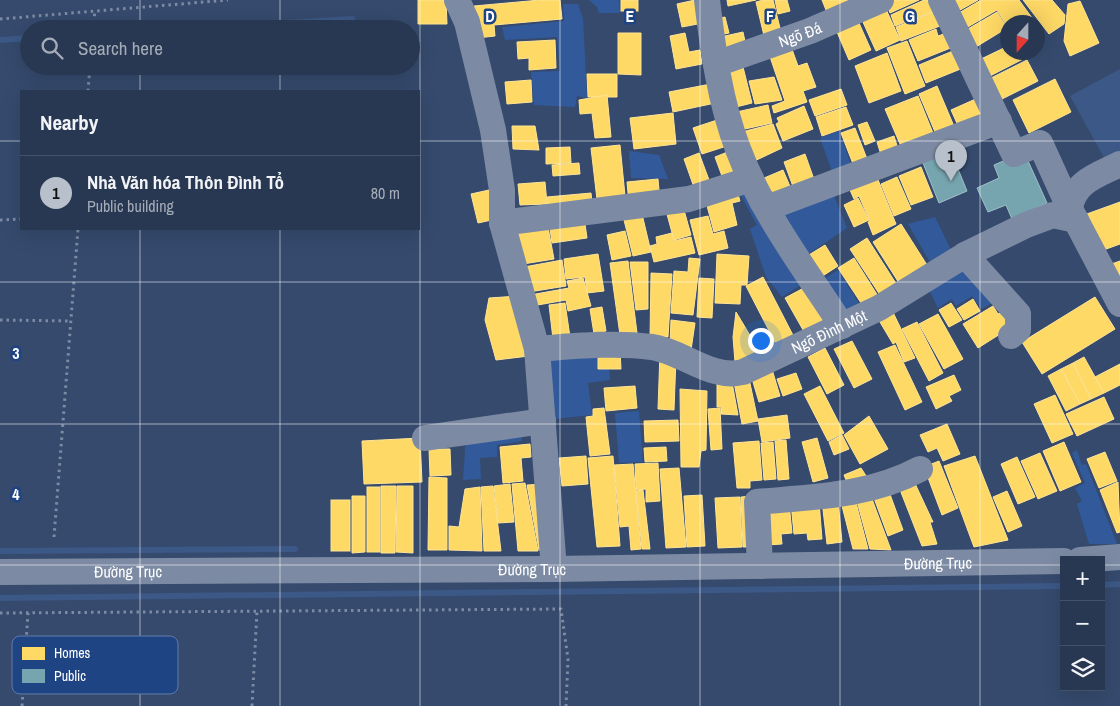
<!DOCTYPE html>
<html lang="en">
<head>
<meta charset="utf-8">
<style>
  :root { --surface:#283852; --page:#34435c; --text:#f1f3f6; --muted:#a5acb8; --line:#445269; --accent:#b8c0cc }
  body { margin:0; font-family:"Archivo Narrow",sans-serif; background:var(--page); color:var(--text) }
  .controls { position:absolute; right:15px; bottom:15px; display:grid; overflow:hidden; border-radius:0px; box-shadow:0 5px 20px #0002 }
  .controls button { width:45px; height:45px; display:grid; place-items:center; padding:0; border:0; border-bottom:1px solid var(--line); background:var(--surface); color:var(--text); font:25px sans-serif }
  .compass { position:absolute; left:1000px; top:15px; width:45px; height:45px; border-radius:50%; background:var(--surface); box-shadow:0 5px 20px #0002; rotate:201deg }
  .you { position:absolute; left:760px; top:340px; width:18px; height:18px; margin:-12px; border:4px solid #fff; border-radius:50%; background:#1a73e8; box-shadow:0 0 0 8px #1a73e833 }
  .badge { display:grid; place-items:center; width:32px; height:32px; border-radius:50%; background:var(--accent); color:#111; font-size:16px; font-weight:700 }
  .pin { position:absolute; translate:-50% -41px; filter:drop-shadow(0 1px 2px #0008) }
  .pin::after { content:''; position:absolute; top:26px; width:18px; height:15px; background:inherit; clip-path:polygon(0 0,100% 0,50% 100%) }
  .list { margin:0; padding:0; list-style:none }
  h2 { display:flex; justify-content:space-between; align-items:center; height:65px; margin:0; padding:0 20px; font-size:21px }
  h2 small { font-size:16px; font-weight:400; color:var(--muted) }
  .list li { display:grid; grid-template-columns:32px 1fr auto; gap:15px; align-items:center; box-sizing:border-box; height:75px; padding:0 20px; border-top:1px solid var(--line) }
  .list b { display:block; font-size:19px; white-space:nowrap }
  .list p { margin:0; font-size:16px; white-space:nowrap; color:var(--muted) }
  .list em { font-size:16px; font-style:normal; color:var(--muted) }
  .icon { flex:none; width:28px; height:28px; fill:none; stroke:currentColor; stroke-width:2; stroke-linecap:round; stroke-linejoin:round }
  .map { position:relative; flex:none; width:1120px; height:706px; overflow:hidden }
  .search { position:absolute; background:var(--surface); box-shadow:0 5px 20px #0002; left:20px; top:20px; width:400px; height:55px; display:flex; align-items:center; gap:12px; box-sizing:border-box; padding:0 18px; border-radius:28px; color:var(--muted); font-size:19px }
  .panel { position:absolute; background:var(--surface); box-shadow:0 5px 20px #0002; left:20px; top:90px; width:400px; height:140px; border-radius:0px }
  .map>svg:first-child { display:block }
</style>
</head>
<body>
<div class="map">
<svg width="1120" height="706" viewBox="0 0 1120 706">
  <rect width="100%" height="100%" fill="#354a6d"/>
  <g fill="#325a9b">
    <polygon points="589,0 619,0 620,13 599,13 597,7"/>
    <polygon points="563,4 578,4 583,19 587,98 577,96 575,107 534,105 531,72 560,71 557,37 505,40 502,27 564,21"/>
    <polygon points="839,131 853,170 834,177 820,138"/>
    <polygon points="629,151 659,155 668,179 631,178"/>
    <polygon points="750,186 807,281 782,297 766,277 750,229 757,225 738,190"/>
    <polygon points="831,188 847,228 804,257 770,209"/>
    <polygon points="935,217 951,250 930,262 908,224"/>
    <polygon points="962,261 1000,298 982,309 972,296 956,306 952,299 938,308 925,282"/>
    <polygon points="838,270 861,307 842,317 819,282"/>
    <polygon points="607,344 610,380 588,383 592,415 553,419 546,356"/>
    <polygon points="639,411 643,462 619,463 615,413"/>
    <polygon points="521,427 522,441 497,445 497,457 480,458 481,479 463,480 466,436"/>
    <polygon points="1077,450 1082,465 1086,464 1117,544 1089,544 1077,504 1082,501 1075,488 1085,483 1072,453"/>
  </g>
  <polygon fill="#3c5886" points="1120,69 1120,158 1108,165 1070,96"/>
  <g fill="#ffd966" stroke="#ffe494">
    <polygon points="418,0 446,0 447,24 418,24"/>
    <polygon points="540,0 560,0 562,19 494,25 495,36 477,38 474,6"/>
    <rect x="621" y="0" width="17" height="11"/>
    <polygon points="695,0 708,22 682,27 677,4"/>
    <polygon points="727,0 756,0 728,6"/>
    <polygon points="763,0 773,0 782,36 765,40 756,2"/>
    <polygon points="775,0 787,0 790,11 778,14"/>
    <polygon points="822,0 854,0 828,15"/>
    <polygon points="885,0 919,0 890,13"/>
    <polygon points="924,0 934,0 938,10 895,26 891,15"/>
    <polygon points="945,0 978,0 953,14"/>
    <polygon points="981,0 1019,0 1035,22 1008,22 1008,28 997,10 961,31 952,17"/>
    <polygon points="1023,0 1052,0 1065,15 1064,24 1049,34"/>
    <polygon points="1080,1 1099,43 1070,56 1064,41 1068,4"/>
    <polygon points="885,7 900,40 876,51 858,11"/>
    <polygon points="939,10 945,24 901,41 896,27"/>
    <polygon points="997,12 1007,28 971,50 961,33"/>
    <polygon points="725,17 729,33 715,36 712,20"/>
    <polygon points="859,23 871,50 849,60 837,32"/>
    <polygon points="936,29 938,36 952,31 958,45 918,61 909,40"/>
    <polygon points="743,32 746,46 719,51 716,38"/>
    <polygon points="618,33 641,33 641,75 618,74"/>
    <polygon points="685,33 689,52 700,50 702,64 676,69 670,36"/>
    <polygon points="555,40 556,68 529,70 529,58 518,59 517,42"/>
    <polygon points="789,41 798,66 807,63 816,87 803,91 807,102 774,113 772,106 785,101 767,48"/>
    <polygon points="907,41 925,86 905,94 887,48"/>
    <polygon points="1008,46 1008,52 1023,52 1025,58 988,77 979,60"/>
    <polygon points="960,48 968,66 926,83 919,65"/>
    <polygon points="887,53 901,91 869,103 855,66"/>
    <polygon points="1027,60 1038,81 996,102 985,81"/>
    <polygon points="742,63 752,103 732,108 722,68"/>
    <polygon points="587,74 617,74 617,97 588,97"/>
    <polygon points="774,77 782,100 755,104 749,81"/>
    <polygon points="1055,79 1071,112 1029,133 1013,100"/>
    <polygon points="531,80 532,102 507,104 505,82"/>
    <polygon points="716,83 720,102 673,112 669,92"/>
    <polygon points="937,86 956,131 938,139 919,94"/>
    <polygon points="841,89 847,105 815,116 809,100"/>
    <polygon points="607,95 611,137 595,138 592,113 580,114 579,100"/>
    <polygon points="918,96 935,138 903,151 885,109"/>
    <polygon points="980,97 989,116 960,130 951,110"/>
    <polygon points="768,105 772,123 736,131 732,113"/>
    <polygon points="804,106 813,129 783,141 776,124 779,122 777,118"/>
    <polygon points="846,107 853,125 822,136 816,117"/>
    <polygon points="673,113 676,144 634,149 630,118"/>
    <polygon points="720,119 730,145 702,154 693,128"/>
    <polygon points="867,122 875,141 865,145 858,125"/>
    <polygon points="773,124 782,148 748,164 738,133"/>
    <polygon points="512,126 535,126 539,150 513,149"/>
    <polygon points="855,128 869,164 855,169 841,133"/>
    <polygon points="894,136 899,152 882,158 877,142"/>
    <polygon points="620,145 626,206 598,208 591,148"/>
    <polygon points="570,147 571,163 546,164 546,148"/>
    <polygon points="735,149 746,180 726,187 715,157"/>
    <polygon points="699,153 712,188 696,193 684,159"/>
    <polygon points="805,154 816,185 795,192 784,162"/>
    <polygon points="579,163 580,174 553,176 552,165"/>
    <polygon points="921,167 933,197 911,205 899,176"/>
    <polygon points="783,170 792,191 766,202 757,181"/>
    <polygon points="874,170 896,224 873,235 868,222 870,221 859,196 854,199 846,181"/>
    <polygon points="897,177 911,209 894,216 881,184"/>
    <polygon points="658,179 660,201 629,204 627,182"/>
    <polygon points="545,182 547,204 520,205 518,184"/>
    <polygon points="489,190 496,219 478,223 471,194"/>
    <polygon points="591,193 593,211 548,215 547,197"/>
    <polygon points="738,194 740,201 732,203 737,225 714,232 706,202"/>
    <polygon points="858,198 869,220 854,227 844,205"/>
    <polygon points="1120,202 1120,244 1098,252 1084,215"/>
    <polygon points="682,203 691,235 674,240 665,207"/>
    <polygon points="642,214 651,252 633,256 624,220"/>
    <polygon points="708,216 713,234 724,231 728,248 699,255 690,220"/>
    <polygon points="584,217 587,238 552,243 549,221"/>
    <polygon points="547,222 554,259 523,264 515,228"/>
    <polygon points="901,224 927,265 899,283 873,242"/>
    <polygon points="625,231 631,256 612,260 607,235"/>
    <polygon points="672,233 674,241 691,237 695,253 654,262 650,246 657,244 656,237"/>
    <polygon points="867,238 897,285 880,295 850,249"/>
    <polygon points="825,245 838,266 818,279 804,258"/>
    <polygon points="598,254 604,291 587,293 585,277 566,279 564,259"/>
    <polygon points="717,254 749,256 747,285 741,285 740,304 715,303"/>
    <polygon points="689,258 700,259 693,315 671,313 674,271 688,272"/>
    <polygon points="854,258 878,296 863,306 838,268"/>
    <polygon points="562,260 566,286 529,292 524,267"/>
    <polygon points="628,261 637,333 620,335 610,263"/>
    <polygon points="1120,261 1120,293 1103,267"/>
    <polygon points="630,262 648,262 648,309 636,310"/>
    <polygon points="651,273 672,274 668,337 650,337"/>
    <polygon points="763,277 796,341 779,350 746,286"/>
    <polygon points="583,278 591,306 568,311 566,300 532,306 530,295 569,288 567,281"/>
    <polygon points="699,278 714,279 712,318 697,317"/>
    <polygon points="813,283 834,322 807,337 785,298"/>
    <polygon points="519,296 529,356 496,360 485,320 489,298"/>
    <polygon points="1095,297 1115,329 1042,374 1022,342"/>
    <polygon points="973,299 980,311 964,320 957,309"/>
    <polygon points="565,303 570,337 553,339 549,305"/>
    <polygon points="951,303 962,320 949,327 939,310"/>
    <polygon points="889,304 915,358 904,362 896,342 893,344 874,312"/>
    <polygon points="993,306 998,314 1007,309 1016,324 978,348 963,324"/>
    <polygon points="602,307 606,331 594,334 590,309"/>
    <polygon points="736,312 760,352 735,362 733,337"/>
    <polygon points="938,314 963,359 944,369 919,324"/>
    <polygon points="671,320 695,323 691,350 670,343"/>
    <polygon points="917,322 943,373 929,381 902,329"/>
    <polygon points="852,341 872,379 854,388 834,349"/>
    <polygon points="895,345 922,402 905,410 878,352"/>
    <polygon points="825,348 844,385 827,394 808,357"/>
    <polygon points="598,350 620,350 621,369 598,369"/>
    <polygon points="660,352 676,357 674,410 658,409"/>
    <polygon points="1084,357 1104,393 1091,399 1073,363"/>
    <polygon points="1073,363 1091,399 1080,404 1061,369"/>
    <polygon points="1120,364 1120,385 1104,393 1095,377"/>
    <polygon points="771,366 780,396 759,402 750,372"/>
    <polygon points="1061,369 1080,404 1066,411 1048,376"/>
    <polygon points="717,373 731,377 738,415 721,414 721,407 717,407"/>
    <polygon points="796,373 802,389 783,396 777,379"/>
    <polygon points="748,374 758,421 742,424 733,377"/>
    <polygon points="954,375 961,390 949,396 952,401 936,409 926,387"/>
    <polygon points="635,386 637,408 606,411 604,388"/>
    <polygon points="820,386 844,433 828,441 804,394"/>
    <polygon points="680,389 707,391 706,450 701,451 699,467 681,467"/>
    <polygon points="1055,395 1073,434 1052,443 1034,404"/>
    <polygon points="1104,397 1114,419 1077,436 1066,414"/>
    <polygon points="604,408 610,454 590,456 586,417 593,416 593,409"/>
    <polygon points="720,408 722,449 711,450 708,409"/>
    <polygon points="787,415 790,438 762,442 758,419"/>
    <polygon points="869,416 888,449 860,464 844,435"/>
    <polygon points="678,420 679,441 645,442 644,421"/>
    <polygon points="947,424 960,454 943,461 937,448 928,452 920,435"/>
    <polygon points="842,435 849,449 834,455 829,442"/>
    <polygon points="420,438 422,482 364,484 362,441"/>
    <polygon points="817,438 828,478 813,482 802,442"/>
    <polygon points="786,440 789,479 778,480 775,441"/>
    <polygon points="759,441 762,480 750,481 750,488 737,488 733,443"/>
    <polygon points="773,442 776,479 764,480 761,443"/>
    <polygon points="1064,442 1081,482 1060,491 1043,451"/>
    <polygon points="530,444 531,457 521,458 523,481 503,483 500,447"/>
    <polygon points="666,447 667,461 645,462 644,448"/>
    <polygon points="429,449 450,449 451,475 430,476"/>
    <polygon points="1105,452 1117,481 1099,488 1087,459"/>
    <polygon points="1040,453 1057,491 1038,499 1021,461"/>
    <polygon points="586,456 588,484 562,486 559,458"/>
    <polygon points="613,456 620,546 597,547 588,458"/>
    <polygon points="975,456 1008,540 974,547 944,466"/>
    <polygon points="1017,457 1035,497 1018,504 1001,464"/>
    <polygon points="939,461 958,508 942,515 924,467"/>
    <polygon points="658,463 660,501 646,502 646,489 636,490 635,464"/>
    <polygon points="633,464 641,549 631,550 629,526 620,527 614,465"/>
    <polygon points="679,468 686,547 666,548 660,469"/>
    <polygon points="861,468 870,482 846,480 844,475"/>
    <polygon points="911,475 933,522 930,522 937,544 922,546 897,482"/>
    <polygon points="429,477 447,478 447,550 428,550"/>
    <polygon points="1118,482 1120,532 1117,533 1100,490"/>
    <polygon points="525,483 538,551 518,551 512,484"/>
    <polygon points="510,484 514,522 498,523 494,486"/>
    <polygon points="544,484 550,549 539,550 527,485"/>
    <polygon points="381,486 396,486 395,553 381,553"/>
    <polygon points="397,486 413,486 413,553 396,552"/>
    <polygon points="493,486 501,551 484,551 481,487"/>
    <polygon points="887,486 903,530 888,536 871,490"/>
    <rect x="367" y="487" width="13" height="65"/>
    <polygon points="480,487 482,551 449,550 449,526 459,527 465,489"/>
    <polygon points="643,490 650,549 642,549 636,491"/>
    <polygon points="869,491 891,550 870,549 855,494"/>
    <polygon points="1007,491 1022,526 1008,532 993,497"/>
    <polygon points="702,495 705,546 687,547 684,496"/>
    <polygon points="854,495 868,549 853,549 840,498"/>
    <polygon points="352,496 365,496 365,552 352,553"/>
    <polygon points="753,496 755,547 743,547 741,497"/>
    <polygon points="740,497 742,547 718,548 715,498"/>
    <rect x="331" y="500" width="19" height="51"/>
    <polygon points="838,500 842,542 827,544 822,501"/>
    <polygon points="819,501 822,539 808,540 807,533 794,534 791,503"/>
    <polygon points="789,503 792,533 781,534 782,544 767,545 763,505"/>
  </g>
  <g fill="#76a5af" stroke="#9fc0c7">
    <polygon points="949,147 967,191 939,203 921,158"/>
    <polygon points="1024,152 1047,203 1012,219 1006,205 988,212 977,188 999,178 994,165"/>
  </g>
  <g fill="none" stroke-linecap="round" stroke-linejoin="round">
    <g stroke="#3c5886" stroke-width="6">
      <polyline points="186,29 352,19"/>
      <polyline points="0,40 29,38"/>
      <polyline points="0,551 295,549"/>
      <polyline points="1101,585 1120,584"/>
      <polyline points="0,598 1064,586"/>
    </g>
    <g stroke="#7c8ba3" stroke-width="3" stroke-dasharray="2.5 4" stroke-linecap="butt">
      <polyline points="0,19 228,0"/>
      <polyline points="93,29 95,11"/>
      <polyline points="88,91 90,66"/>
      <polyline points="0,220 21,219"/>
      <polyline points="0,320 70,321"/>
      <polyline points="54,537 78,229"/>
      <polyline points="0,613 561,609 568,659 566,706"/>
      <polyline points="22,706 28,613"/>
      <polyline points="252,706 257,611"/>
    </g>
    <g stroke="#7c8ba3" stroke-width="26">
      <polyline points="457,0 467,22 493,130 502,190 502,223 537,349 554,569"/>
      <path d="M707,0C713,50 720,102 738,149C762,213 805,269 842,326"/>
      <polyline points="941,0 1014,154 1040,143 1070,209 1120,304"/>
      <path id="s1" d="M716,64L810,31L881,0"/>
      <polyline points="762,201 764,204 775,205 999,121"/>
      <path d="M1070,209C1073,182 1098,175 1120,164"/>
      <polyline points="502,223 689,199 751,179"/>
      <polyline points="965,255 1018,314 1018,330 1011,336"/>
      <path id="s2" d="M537,349C575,346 615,342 652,347C684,352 711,380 743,372L879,308L965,255L1026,225L1053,215L1076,220"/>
      <polyline points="425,438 543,421"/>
      <polyline points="1080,560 1120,557"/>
      <path d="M760,566L757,502C813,497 870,496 920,469"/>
      <path id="s3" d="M0,572L554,569L1064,561"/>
    </g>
  </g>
  <path fill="none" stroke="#fff" stroke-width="1" stroke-opacity="0.55" d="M140,0V29M280,0V29M420,0V706M560,0V706M700,0V706M840,0V706M980,0V706M140,66V91M280,66V91M0,141H21M419,141H1120M140,229V706M280,229V706M0,282H1120M0,424H1120M0,565H1064M1101,565H1120"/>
  <g text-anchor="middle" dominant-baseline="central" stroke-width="5" stroke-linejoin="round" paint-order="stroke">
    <g font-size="16" fill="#fff" stroke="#1e4484">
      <text stroke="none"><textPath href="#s1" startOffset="89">Ngõ Đá</textPath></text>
      <text stroke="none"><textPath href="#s2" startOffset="306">Ngõ Đình Một</textPath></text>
      <text stroke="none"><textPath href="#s3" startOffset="938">Đường Trục</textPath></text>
      <text stroke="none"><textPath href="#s3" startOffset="532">Đường Trục</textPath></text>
      <text stroke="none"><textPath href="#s3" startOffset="128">Đường Trục</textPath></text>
    </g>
  </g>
  <rect x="12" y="636" width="166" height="58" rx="8" fill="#1e4484" stroke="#627ca9" stroke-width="1"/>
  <rect x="22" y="647" width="23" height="13" fill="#ffd966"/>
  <rect x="22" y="669" width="23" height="14" fill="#76a5af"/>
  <g font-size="14" fill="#fff">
    <text x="54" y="658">Homes</text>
    <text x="54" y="681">Public</text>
  </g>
  <g font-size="16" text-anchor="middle" font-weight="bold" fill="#fff" stroke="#1e4484" stroke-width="5" stroke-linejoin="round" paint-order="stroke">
    <text x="490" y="22">D</text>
    <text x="630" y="22">E</text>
    <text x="770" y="22">F</text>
    <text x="910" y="22">G</text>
    <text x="16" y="359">3</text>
    <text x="16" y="500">4</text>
  </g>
</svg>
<div class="controls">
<button>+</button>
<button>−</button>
<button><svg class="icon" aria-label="layers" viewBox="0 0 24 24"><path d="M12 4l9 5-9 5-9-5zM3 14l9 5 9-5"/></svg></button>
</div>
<svg class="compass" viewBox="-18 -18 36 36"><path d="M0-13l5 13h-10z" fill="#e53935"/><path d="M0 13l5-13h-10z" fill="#a5acb8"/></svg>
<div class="you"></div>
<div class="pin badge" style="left:951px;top:181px">1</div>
<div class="search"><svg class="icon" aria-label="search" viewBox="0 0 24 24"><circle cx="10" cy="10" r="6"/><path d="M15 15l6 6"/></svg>Search here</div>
<section class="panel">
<h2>Nearby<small></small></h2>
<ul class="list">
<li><span class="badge">1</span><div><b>Nhà Văn hóa Thôn Đình Tổ</b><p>Public building</p></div><em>80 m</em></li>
</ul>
</section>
</div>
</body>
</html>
